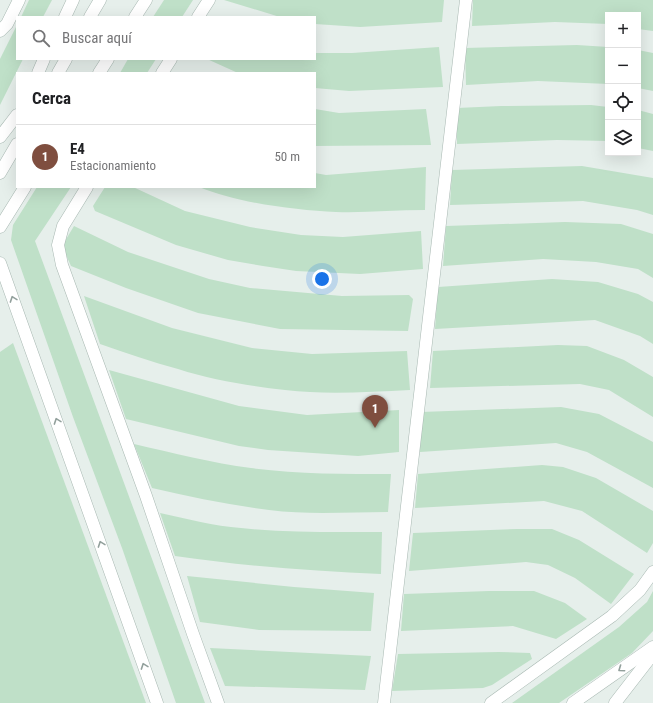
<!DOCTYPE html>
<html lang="es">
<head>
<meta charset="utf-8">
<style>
  :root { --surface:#fff; --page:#f6f6f6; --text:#202124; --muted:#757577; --line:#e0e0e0; --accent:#7f4e3f }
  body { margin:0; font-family:"Roboto Condensed",sans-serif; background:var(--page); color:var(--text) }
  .controls { position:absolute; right:12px; top:12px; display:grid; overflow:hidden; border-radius:0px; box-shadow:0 4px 16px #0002 }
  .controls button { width:36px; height:36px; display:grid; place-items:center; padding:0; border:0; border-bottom:1px solid var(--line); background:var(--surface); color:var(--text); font:20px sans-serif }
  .you { position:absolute; left:322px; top:279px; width:14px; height:14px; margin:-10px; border:3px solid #fff; border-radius:50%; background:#1a73e8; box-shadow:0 0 0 6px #1a73e833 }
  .badge { display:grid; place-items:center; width:26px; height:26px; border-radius:50%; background:var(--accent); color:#fff; font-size:13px; font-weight:700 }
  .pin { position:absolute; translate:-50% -33px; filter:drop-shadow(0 1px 2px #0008) }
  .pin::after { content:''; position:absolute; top:21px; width:14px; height:12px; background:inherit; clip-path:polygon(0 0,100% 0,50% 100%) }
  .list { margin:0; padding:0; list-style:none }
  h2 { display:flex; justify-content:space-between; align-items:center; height:52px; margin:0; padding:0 16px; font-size:17px }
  h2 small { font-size:13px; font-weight:400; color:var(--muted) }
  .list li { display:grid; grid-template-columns:26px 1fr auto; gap:12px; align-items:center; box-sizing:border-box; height:64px; padding:0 16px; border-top:1px solid var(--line) }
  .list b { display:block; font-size:15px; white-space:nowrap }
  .list p { margin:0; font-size:13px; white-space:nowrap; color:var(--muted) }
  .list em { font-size:13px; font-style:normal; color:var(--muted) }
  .icon { flex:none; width:22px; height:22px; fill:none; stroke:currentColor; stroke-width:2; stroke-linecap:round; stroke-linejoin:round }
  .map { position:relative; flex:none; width:653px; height:703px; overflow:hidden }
  .search { position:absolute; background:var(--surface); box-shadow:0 4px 16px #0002; left:16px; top:16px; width:300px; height:44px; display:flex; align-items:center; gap:10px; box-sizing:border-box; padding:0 14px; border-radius:0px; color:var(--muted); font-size:15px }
  .panel { position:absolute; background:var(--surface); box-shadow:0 4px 16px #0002; left:16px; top:72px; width:300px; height:116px; border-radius:0px }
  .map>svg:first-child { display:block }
</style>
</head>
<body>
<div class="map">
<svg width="653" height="703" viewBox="0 0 653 703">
  <rect width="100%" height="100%" fill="#e6efeb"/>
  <g fill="#bfe0c8">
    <polygon points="29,0 52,0 43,17 21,17"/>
    <polygon points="164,0 193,0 182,17 153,17"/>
    <polygon points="224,0 444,0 442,22 360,27 315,24 315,17 280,17"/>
    <polygon points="473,0 653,0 653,31 638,29 638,15 608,15 608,24 555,22 472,26"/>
    <polygon points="17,25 17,59 23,59 0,105 0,59"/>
    <polygon points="577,45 608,47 608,84 538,81 466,85 465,48"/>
    <polygon points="439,47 443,87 349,91 315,88 315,73 238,73 207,59 315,59 315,53 352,53"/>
    <polygon points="638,50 653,53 653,91 638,88"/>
    <polygon points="128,59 156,59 147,73 120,73"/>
    <polygon points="591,105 608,107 608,141 557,140 457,144 457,108 501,106"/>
    <polygon points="315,109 339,113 426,109 431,145 315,146"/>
    <polygon points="638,110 653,114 653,151 638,148"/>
    <polygon points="582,166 653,178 653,215 637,210 583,201 450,205 452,170"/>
    <path d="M426,167L425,210C395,210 365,213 336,212C294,210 238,203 199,187H315V173L326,175Z"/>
    <polygon points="37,187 71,187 35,241 205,703 176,703 122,548 73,417 11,240 13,225"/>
    <polygon points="105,187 133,187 185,211 250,227 301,235 343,237 421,231 423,269 360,274 296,271 263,266 228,260 176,245 95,211 93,206"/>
    <polygon points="565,222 621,224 653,234 653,278 638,269 596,262 543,259 443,266 446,226"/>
    <polygon points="74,226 128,252 209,279 250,288 342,296 409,295 413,299 408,331 280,329 198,313 126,288 71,266 62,246"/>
    <polygon points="552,279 598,282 638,294 653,302 653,344 640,336 595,320 435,329 438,287"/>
    <path d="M84,296L172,328L252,348L312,354L407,351L410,390C368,392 326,395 285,390C249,386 212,380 178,369C152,362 126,353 100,344Z"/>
    <polygon points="13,343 146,703 0,703 0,352"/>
    <polygon points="558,345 587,346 624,360 653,377 653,417 609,390 580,384 430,388 433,351"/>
    <polygon points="109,370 239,406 307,415 399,410 399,452 358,456 268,450 239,446 126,419"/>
    <polygon points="561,407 599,414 653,442 653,488 587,452 556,443 420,452 421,412"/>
    <path d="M134,444C173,453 212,463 251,468C297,474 344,474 391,474L388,512C349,512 308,515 269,510C229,505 190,497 152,488Z"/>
    <polygon points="542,465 563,467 596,478 653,511 653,543 647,553 582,511 544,501 415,508 418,474"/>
    <path d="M160,513C187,519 214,526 241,528C288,533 335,532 382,532L381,574C312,571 243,566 175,556Z"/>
    <polygon points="517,529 552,529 579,540 634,574 611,604 575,578 548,565 526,562 409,571 413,533"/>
    <polygon points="187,576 294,587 374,593 371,631 259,630 200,622"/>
    <polygon points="489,591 534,591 565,603 587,619 556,639 513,626 401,631 404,594"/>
    <polygon points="653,591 653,631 632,653 559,703 512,703 619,627 647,602"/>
    <polygon points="210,648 371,656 365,690 225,686"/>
    <polygon points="499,652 530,653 532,659 492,685 483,688 392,691 398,654"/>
  </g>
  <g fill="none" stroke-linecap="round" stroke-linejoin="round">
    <g stroke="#a8b8b2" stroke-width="13">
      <g id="minor">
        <polyline points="65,17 73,0"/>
        <polyline points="90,17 100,0"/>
        <polyline points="135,17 146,0"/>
        <polyline points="198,17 209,0"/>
        <polyline points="0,31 7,24 19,0"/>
        <polyline points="38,73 44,59"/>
        <polyline points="58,73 66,59"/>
        <polyline points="99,73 108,59"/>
        <polyline points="162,73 171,59"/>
        <polyline points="0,137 17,115"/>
        <polyline points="0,173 17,144"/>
        <polyline points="87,187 63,226 58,245 62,265 146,496 193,634 218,703"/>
        <polyline points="0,227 25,187"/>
        <polyline points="0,263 157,703"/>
        <polyline points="384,703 466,0"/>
        <polyline points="491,703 612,616 640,590 653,572"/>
        <polyline points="573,703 653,647"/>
        <polyline points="615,703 653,654"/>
      </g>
    </g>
    <use href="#minor" stroke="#fff" stroke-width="12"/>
  </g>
  <defs><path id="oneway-chevron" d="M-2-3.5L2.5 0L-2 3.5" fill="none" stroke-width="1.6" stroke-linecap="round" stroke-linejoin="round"/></defs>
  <g stroke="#92a09c">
    <use href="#oneway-chevron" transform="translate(13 299) rotate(-110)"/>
    <use href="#oneway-chevron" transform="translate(57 421) rotate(-110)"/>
    <use href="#oneway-chevron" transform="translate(101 544) rotate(-110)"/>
    <use href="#oneway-chevron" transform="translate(144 666) rotate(-110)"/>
    <use href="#oneway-chevron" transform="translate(621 669) rotate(145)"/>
  </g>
</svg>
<div class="controls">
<button>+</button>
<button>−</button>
<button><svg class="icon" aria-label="locate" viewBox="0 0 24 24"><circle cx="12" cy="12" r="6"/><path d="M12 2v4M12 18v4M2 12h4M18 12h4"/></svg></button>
<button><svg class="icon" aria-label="layers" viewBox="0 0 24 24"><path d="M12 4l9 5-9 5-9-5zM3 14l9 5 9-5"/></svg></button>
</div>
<div class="you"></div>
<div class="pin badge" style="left:375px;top:428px">1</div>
<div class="search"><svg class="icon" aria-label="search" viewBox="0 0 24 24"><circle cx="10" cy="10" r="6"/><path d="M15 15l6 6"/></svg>Buscar aquí</div>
<section class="panel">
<h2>Cerca<small></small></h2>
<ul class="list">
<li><span class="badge">1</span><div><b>E4</b><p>Estacionamiento</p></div><em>50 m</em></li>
</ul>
</section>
</div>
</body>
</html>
